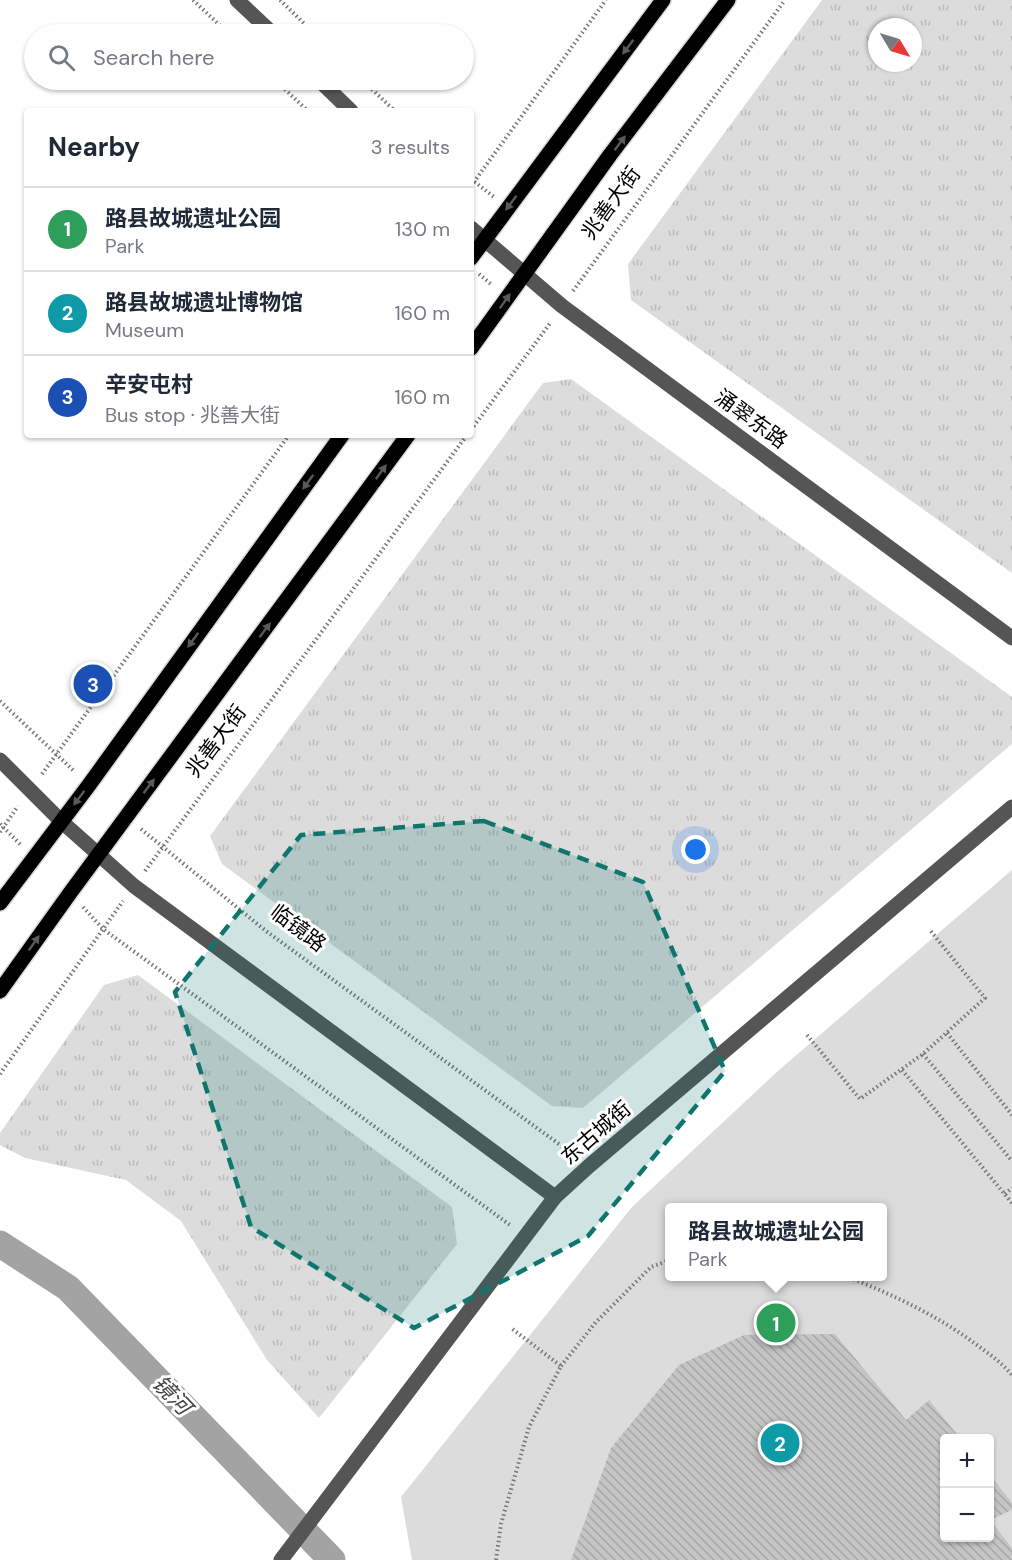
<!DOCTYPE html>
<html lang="en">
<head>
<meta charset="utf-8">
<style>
  :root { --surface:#fff; --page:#f6f6f7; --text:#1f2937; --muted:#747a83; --line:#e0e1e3; --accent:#b45309 }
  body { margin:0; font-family:"DM Sans","Noto Sans SC",sans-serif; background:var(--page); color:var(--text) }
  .controls { position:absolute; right:18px; bottom:18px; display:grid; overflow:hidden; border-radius:6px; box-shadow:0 2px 4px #0004 }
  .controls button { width:54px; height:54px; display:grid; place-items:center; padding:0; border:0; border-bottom:2px solid var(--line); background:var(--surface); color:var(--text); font:30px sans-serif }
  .compass { position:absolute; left:868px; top:18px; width:54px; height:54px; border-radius:50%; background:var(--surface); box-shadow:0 2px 4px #0004; rotate:128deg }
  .you { position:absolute; left:696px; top:850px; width:21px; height:21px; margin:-15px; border:4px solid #fff; border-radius:50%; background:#1a73e8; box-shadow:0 0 0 9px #1a73e833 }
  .badge { display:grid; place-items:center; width:39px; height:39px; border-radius:50%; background:var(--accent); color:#fff; font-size:20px; font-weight:700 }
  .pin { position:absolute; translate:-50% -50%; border:3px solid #fff; box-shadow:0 2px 6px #0006 }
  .popup { position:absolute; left:665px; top:1203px; width:222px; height:78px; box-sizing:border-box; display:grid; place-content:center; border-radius:6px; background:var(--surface); filter:drop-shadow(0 2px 4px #0005); font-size:20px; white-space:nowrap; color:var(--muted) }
  .popup b { font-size:22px; color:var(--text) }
  .popup::after { content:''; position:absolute; left:50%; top:100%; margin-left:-12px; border:12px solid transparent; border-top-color:var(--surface) }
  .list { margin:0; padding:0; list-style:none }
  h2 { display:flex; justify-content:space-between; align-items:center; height:78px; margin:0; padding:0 24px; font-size:26px }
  h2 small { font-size:20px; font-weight:400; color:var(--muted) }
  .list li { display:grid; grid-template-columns:39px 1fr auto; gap:18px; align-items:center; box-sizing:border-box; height:84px; padding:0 24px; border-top:2px solid var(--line) }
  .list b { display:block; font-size:22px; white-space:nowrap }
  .list p { margin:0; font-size:20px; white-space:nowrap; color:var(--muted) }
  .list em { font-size:20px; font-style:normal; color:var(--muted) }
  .icon { flex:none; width:33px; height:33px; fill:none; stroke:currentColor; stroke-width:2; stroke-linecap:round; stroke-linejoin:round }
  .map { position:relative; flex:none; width:1012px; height:1560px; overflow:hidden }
  .search { position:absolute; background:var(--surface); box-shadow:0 2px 4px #0004; left:24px; top:24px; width:450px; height:66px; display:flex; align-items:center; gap:15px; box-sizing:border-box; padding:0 21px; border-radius:33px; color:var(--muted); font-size:22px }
  .panel { position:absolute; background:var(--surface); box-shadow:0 2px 4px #0004; left:24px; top:108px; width:450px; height:330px; border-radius:6px }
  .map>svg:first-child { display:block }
</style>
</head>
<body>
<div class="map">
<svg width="1012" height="1560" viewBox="0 0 1012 1560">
  <defs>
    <pattern id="grass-tufts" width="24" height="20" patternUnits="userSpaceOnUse" patternTransform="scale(1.5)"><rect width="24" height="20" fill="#dcdcdc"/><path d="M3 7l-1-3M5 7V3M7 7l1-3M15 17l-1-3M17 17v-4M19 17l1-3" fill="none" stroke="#bbb"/></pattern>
    <pattern id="building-back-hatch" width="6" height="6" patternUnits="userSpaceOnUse" patternTransform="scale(1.5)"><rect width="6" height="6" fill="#c4c4c4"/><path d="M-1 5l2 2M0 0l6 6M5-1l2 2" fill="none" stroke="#a7a7a7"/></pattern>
  </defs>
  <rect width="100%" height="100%" fill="#fff"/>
  <g fill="url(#grass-tufts)" fill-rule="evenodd">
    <path d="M822,0H1012V573L631,300L628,264ZM877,27H913V63H877Z"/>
    <polygon points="571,379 1012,697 1012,744 583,1108 552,1106 222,864 210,836 543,383"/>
    <polygon points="138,975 452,1207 457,1244 319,1418 267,1360 181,1221 126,1180 25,1158 0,1145 0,1133 104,985"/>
  </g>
  <path fill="#dcdcdc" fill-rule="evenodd" d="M1012,870V1560H412L401,1497L632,1207L779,1070ZM670,1208H882V1276H670ZM944,1438H990V1538H944Z"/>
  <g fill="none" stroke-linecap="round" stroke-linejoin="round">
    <polyline stroke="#a3a3a3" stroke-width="27" points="0,1244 68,1288 332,1560"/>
  </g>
  <polygon fill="url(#building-back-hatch)" points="835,1334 906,1420 929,1400 960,1438 944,1438 944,1538 990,1538 990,1475 1012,1503 1012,1510 990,1520 1012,1548 1012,1560 571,1560 611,1448 679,1365 744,1335"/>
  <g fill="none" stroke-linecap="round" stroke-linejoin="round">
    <g stroke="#dbdbdb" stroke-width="18">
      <g id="major">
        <polyline points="471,258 663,0"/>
        <polyline points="471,348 610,155 728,0"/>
        <polyline points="0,903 89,785 342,435"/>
        <polyline points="0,991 70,893 408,435"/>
      </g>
    </g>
    <g stroke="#777" stroke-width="4" stroke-dasharray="1.5 3" stroke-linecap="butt">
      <polyline points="193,0 229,34"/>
      <polyline points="280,0 315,34"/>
      <polyline points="275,80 308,111"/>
      <polyline points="362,80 395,111"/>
      <polyline points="471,179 494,197"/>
      <polyline points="471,186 606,0"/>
      <polyline points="479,274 492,285"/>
      <polyline points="573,291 785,0"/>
      <polyline points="471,430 551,322"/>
      <polyline points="0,701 74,771"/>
      <polyline points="42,774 289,435"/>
      <polyline points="0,824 21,845"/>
      <polyline points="141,829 266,931 574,1155"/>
      <polyline points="0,832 18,806"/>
      <polyline points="145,871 467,435"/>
      <polyline points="83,907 103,929 510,1225"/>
      <polyline points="947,1033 1012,1115"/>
      <polyline points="807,1035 860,1099 923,1054 985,998 929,929"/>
      <polyline points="923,1054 1012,1161"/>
      <polyline points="902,1070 1012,1203"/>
      <polyline points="0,1074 123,901"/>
      <polyline points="1005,1194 1012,1188"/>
      <path d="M845,1276C894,1295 939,1316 981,1348C992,1356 1003,1364 1012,1375"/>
      <polyline points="561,1366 596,1322 651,1267 670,1260"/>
      <polyline points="496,1560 501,1524 529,1427 561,1366 511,1328"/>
    </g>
    <g stroke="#555" stroke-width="15">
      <polyline points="237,0 273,34"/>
      <polyline points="319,80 351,111"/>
      <polyline points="471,228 562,306 1012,638"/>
      <polyline points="0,760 61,821 134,886 555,1197"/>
      <polyline points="281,1560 555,1197 589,1166 1012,807"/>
    </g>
    <use href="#major" stroke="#000" stroke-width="15"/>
  </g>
  <defs><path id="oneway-solid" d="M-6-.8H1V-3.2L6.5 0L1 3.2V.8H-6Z" transform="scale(1.5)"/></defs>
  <g fill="#595959">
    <use href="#oneway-solid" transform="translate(628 47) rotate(127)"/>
    <use href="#oneway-solid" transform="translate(620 143) rotate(-53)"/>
    <use href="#oneway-solid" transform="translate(511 203) rotate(127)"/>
    <use href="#oneway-solid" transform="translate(505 301) rotate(-55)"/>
    <use href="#oneway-solid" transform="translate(381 472) rotate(-54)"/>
    <use href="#oneway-solid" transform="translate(308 482) rotate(126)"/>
    <use href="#oneway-solid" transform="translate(265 630) rotate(-53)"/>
    <use href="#oneway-solid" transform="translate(193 640) rotate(126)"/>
    <use href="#oneway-solid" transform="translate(149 786) rotate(-53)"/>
    <use href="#oneway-solid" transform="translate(79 798) rotate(127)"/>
    <use href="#oneway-solid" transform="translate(34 943) rotate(-55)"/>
  </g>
  <path fill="#0f766e" fill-opacity="0.2" stroke="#0f766e" stroke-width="4.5" stroke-dasharray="12 8" stroke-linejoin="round" d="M484,821L643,882L725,1071L588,1236L414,1328L251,1227L175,992L301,835Z"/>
  <g text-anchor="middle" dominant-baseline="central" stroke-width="6" stroke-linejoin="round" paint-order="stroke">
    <g font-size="21" fill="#000" stroke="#fff">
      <text transform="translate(611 203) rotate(-54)">兆善大街</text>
      <text transform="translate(751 419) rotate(36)">涌翠东路</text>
      <text transform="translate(216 741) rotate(-53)">兆善大街</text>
      <text transform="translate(298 928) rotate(37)">临镜路</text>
      <text transform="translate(596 1133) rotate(-41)">东古城街</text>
    </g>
    <g font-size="22" font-style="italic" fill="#444" stroke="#fff">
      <text transform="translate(172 1395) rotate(46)">镜河</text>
    </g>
  </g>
</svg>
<div class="controls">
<button>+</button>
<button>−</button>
</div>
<svg class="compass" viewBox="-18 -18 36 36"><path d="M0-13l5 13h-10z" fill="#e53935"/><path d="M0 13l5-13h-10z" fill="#747a83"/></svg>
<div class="you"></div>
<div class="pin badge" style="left:776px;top:1323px;background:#2e9e5b">1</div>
<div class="popup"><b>路县故城遗址公园</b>Park</div>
<div class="pin badge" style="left:780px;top:1443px;background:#0f9aa8">2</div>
<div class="pin badge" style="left:93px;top:684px;background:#1a4fb4">3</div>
<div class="search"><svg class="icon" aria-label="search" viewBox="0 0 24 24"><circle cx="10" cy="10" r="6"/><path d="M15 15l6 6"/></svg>Search here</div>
<section class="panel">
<h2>Nearby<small>3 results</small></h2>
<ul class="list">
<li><span class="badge" style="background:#2e9e5b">1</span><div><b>路县故城遗址公园</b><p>Park</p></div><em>130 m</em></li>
<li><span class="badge" style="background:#0f9aa8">2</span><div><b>路县故城遗址博物馆</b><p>Museum</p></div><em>160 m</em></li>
<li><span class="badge" style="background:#1a4fb4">3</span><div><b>辛安屯村</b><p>Bus stop · 兆善大街</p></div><em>160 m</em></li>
</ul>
</section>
</div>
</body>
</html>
